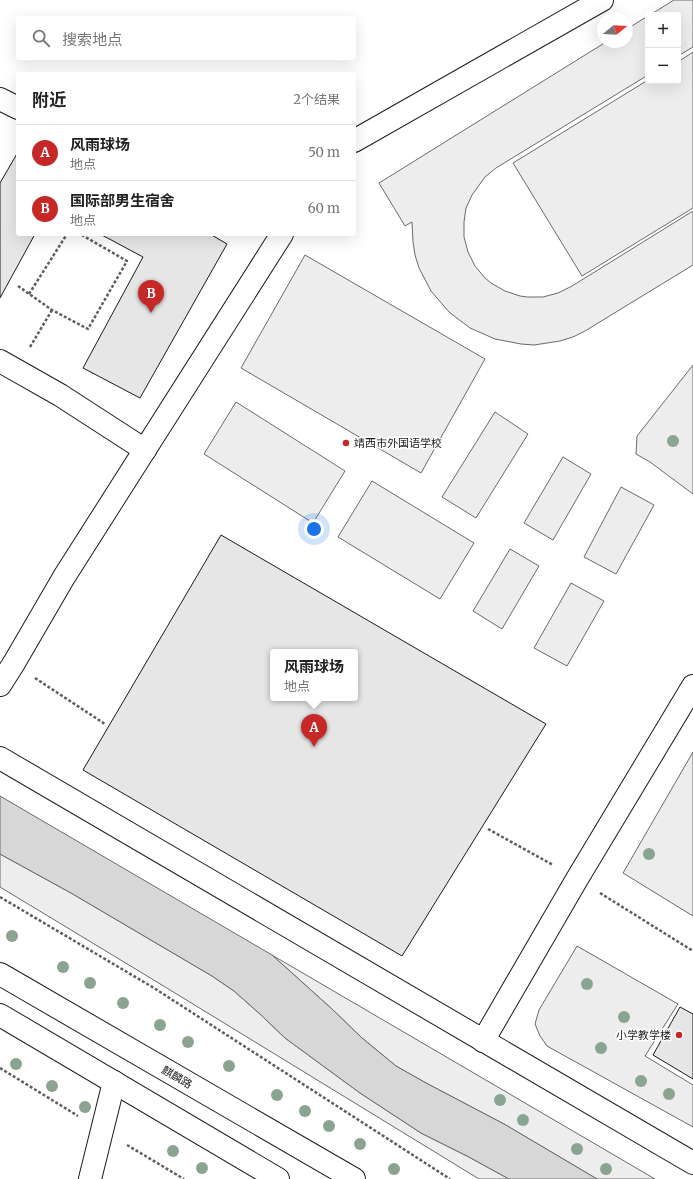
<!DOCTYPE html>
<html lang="zh">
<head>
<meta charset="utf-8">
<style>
  :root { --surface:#fff; --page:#f2f2f2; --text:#222; --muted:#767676; --line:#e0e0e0; --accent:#c62828 }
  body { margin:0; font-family:Merriweather,"Noto Sans SC",serif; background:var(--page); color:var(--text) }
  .controls { position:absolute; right:12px; top:12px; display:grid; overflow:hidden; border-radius:4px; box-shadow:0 4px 16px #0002 }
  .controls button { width:36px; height:36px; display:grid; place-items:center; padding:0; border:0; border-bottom:1px solid var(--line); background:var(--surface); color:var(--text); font:20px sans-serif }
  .compass { position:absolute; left:597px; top:12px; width:36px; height:36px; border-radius:50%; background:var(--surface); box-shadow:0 4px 16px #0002; rotate:72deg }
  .you { position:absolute; left:314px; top:529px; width:14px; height:14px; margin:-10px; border:3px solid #fff; border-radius:50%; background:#1a73e8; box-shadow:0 0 0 6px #1a73e833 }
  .badge { display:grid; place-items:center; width:26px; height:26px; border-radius:50%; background:var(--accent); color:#fff; font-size:13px; font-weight:700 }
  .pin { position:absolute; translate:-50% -33px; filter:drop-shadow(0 1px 2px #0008) }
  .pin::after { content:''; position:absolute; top:21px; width:14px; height:12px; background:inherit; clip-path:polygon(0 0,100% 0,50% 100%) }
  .popup { position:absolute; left:270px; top:649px; width:88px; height:52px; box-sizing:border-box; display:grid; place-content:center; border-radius:4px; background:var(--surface); filter:drop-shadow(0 1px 3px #0005); font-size:13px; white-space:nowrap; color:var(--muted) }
  .popup b { font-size:15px; color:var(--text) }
  .popup::after { content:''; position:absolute; left:50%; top:100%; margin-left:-8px; border:8px solid transparent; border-top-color:var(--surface) }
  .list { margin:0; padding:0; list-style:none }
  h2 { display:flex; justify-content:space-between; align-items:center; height:52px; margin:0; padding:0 16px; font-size:17px }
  h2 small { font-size:13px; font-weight:400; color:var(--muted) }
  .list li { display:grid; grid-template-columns:26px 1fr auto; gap:12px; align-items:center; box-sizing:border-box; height:56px; padding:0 16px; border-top:1px solid var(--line) }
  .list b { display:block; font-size:15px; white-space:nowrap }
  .list p { margin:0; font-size:13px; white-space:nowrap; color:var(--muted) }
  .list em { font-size:13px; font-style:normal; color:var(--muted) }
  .icon { flex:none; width:22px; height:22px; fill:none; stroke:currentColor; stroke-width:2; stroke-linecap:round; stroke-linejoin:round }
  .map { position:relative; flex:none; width:693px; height:1179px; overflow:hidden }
  .search { position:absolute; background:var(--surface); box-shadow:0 4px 16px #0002; left:16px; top:16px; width:340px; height:44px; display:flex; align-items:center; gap:10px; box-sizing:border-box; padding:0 14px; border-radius:4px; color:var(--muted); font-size:15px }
  .panel { position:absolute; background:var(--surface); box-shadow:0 4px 16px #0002; left:16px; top:72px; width:340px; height:164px; border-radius:4px }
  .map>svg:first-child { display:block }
</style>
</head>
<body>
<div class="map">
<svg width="693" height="1179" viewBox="0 0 693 1179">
  <rect width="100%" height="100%" fill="#fff"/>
  <g fill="#ededed" stroke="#6a6a6a">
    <polygon points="674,0 693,0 693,47 678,56 678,15 650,15"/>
    <polygon points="648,16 648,75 496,168 485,177 472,195 466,208 464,222 464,237 468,252 475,266 485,278 491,283 505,291 520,296 527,297 543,297 558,293 572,286 693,211 693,265 585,331 573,337 560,341 534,345 521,344 495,339 470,328 449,312 431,291 419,268 415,255 413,242 412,222 405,226 379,183 606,42 627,42 627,29"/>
    <polygon points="693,52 693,208 582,276 513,163 648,80 648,81 678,81 678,62"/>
    <polygon points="305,255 485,359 421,473 241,368"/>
    <polygon points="693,365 693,494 650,462 636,454 637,436"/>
    <polygon points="236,402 345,471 313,523 204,454"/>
    <polygon points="495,412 528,434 476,518 442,497"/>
    <polygon points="563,457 591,474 553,540 524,523"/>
    <polygon points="372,481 474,543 440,599 338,537"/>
    <polygon points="621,487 654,505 616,574 584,557"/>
    <polygon points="510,549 539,566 502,629 473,611"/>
    <polygon points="571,583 604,601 567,666 534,648"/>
    <polygon points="693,752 693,916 623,873"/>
    <polygon points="0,854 71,893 212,976 234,991 261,1015 285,1038 360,1093 421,1133 467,1156 509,1179 479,1179 157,982 0,887"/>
    <polygon points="577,946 678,1004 645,1056 693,1085 693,1127 547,1046 540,1036 535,1024 539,1010"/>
    <polygon points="272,955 655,1179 597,1179 504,1124 426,1083 396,1066 362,1038 332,1009"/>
  </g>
  <polygon fill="#d7d7d7" stroke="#6a6a6a" points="0,796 272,955 332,1009 362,1038 396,1066 426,1083 504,1124 597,1179 509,1179 467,1156 421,1133 360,1093 285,1038 261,1015 234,991 212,976 71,893 0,854"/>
  <g fill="#e6e6e6" stroke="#1a1a1a" fill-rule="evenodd">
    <polygon points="18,152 18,234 35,234 0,298 0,183"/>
    <polygon points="100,234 210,234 227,244 140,398 83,368 143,257"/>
    <path d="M221,535L546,724L402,956L83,770ZM273,652H355V698H273Z"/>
    <polygon points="680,1007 693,1014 693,1079 653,1055"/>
  </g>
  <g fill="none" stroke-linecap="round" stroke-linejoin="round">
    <g stroke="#1a1a1a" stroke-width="24">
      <g id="minor">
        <polyline points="0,99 18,108"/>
        <polyline points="354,141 602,0"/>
        <polyline points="0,361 60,395 145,450"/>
        <polyline points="0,685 14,663 64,577 282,234"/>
        <polyline points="0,758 693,1163"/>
        <polyline points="483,1041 577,879 693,686"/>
        <polyline points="90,1179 114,1082"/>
      </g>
    </g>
    <g stroke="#1a1a1a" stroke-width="24">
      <g id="major">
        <polyline points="0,974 354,1179"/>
        <polyline points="0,1015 278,1179"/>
      </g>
    </g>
    <g stroke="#5f5f5f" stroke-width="2.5" stroke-dasharray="3 2" stroke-linecap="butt">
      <polyline points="18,286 52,310 88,329 127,261 80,234"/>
      <polyline points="29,294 67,234"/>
      <polyline points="30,347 52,310"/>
      <polyline points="35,678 105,724"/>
      <polyline points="488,829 553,865"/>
      <polyline points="600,893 693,951"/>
      <polyline points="0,897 154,988 450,1179"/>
      <polyline points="0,1068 78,1116"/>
      <polyline points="127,1145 184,1179"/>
    </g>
    <use href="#minor" stroke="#fff" stroke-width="22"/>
    <use href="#major" stroke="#fff" stroke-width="22"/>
  </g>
  <g fill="#8aa48f">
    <circle cx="673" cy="441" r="6"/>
    <circle cx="649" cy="854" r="6"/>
    <circle cx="12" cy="936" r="6"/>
    <circle cx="63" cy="967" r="6"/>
    <circle cx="90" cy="983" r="6"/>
    <circle cx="587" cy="984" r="6"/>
    <circle cx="123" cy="1003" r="6"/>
    <circle cx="624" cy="1017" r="6"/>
    <circle cx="160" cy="1025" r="6"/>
    <circle cx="188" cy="1042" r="6"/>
    <circle cx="601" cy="1048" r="6"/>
    <circle cx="16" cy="1064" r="6"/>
    <circle cx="229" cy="1066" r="6"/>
    <circle cx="641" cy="1081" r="6"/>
    <circle cx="52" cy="1086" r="6"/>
    <circle cx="669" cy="1094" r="6"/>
    <circle cx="277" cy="1095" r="6"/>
    <circle cx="500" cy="1100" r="6"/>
    <circle cx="85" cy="1107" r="6"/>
    <circle cx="305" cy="1111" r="6"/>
    <circle cx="523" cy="1120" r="6"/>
    <circle cx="329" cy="1126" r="6"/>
    <circle cx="360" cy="1144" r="6"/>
    <circle cx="577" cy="1149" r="6"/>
    <circle cx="173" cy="1151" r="6"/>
    <circle cx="202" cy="1168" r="6"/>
    <circle cx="394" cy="1169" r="6"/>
    <circle cx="606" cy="1169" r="6"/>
  </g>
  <g fill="#c62828" stroke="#fff" stroke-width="1.5">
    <circle cx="346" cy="443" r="4"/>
    <circle cx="679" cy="1035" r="4"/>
  </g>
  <g text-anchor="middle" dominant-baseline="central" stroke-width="3" stroke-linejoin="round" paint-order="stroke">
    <g font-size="11" fill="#1a1a1a" stroke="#fff" text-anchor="start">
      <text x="354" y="443">靖西市外国语学校</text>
      <text x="671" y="1035" text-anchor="end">小学教学楼</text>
    </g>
    <g font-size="11" fill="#1a1a1a" stroke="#fff">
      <text transform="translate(177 1077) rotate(30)">麒麟路</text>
    </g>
  </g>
</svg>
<div class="controls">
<button>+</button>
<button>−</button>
</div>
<svg class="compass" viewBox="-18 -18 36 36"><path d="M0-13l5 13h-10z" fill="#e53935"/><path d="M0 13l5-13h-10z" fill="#767676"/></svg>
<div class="you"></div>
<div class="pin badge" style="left:314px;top:747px">A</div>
<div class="popup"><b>风雨球场</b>地点</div>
<div class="pin badge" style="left:151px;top:313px">B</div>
<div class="search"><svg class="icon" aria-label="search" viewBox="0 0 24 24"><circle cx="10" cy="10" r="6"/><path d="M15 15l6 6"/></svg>搜索地点</div>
<section class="panel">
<h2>附近<small>2个结果</small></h2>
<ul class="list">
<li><span class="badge">A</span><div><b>风雨球场</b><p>地点</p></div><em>50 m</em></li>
<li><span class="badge">B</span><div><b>国际部男生宿舍</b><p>地点</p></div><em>60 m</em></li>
</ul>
</section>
</div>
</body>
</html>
